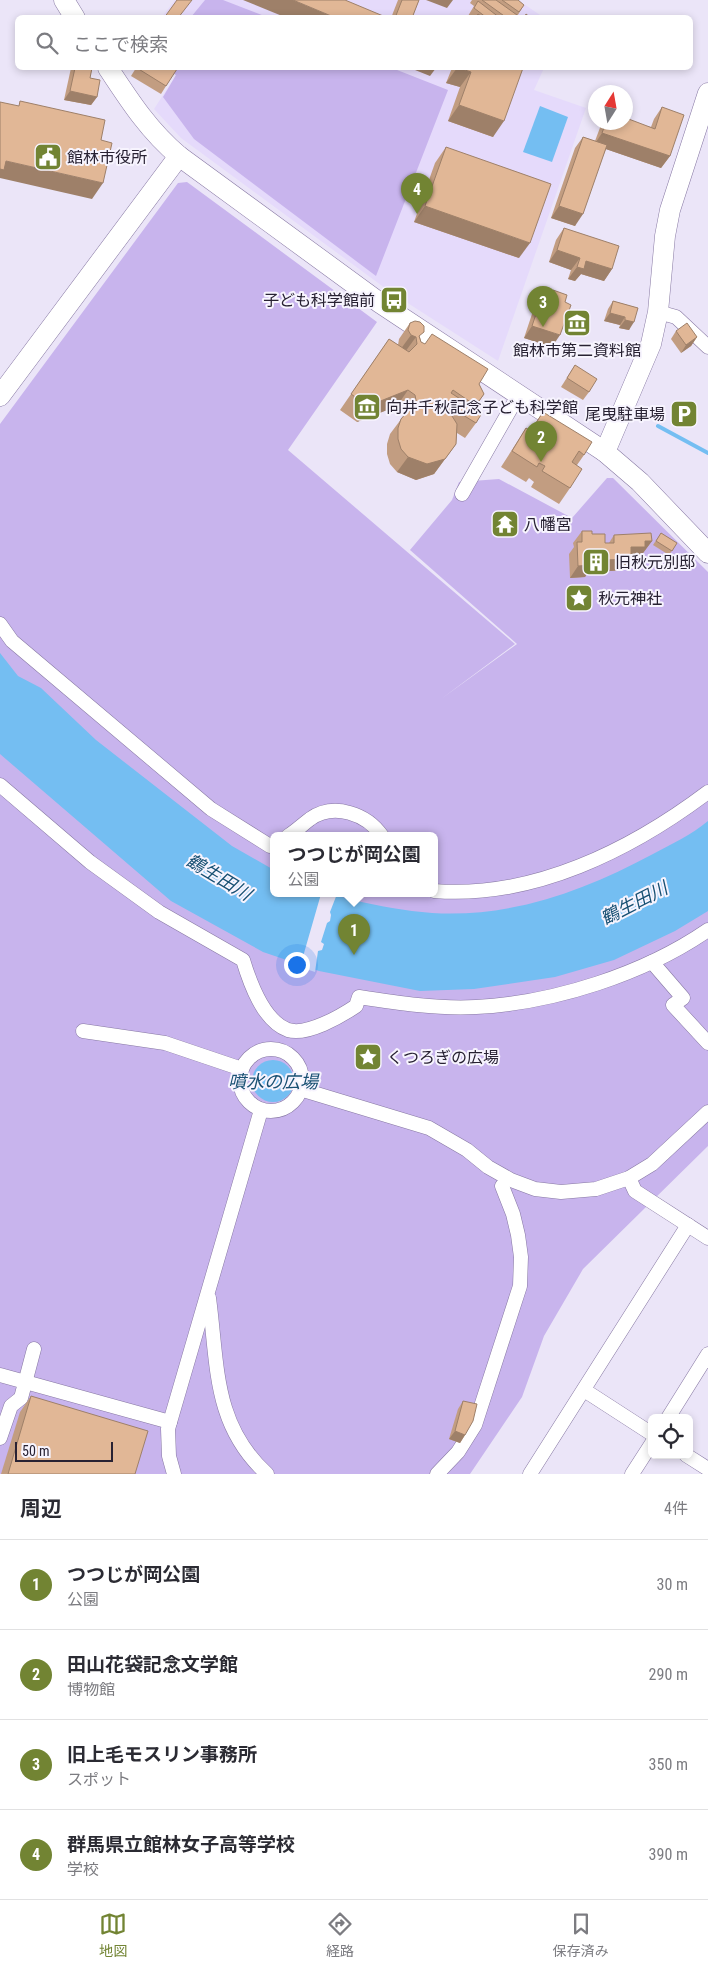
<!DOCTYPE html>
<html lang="ja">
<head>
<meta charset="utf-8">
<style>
  :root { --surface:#fff; --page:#f7f7f7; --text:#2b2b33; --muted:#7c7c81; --line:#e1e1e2; --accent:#728433 }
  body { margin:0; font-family:"Roboto Condensed","Noto Sans JP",sans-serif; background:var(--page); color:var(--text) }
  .controls { position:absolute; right:15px; bottom:15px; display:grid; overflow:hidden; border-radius:8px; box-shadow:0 2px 8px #0003 }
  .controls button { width:45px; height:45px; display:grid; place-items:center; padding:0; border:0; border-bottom:1px solid var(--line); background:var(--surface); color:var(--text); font:25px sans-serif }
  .compass { position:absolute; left:588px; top:85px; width:45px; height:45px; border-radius:50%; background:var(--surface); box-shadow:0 2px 8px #0003; rotate:11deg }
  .scale { position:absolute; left:15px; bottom:12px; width:98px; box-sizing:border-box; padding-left:5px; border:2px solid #282233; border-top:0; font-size:14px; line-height:18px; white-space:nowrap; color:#282233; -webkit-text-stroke:4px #f7f4fe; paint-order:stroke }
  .you { position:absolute; left:296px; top:964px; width:18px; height:18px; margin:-12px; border:4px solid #fff; border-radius:50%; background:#1a73e8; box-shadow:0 0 0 8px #1a73e833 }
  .badge { display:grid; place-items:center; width:32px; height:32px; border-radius:50%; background:var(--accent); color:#fff; font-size:16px; font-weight:700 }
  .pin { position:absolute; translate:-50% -41px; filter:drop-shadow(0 1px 2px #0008) }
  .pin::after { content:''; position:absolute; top:26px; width:18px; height:15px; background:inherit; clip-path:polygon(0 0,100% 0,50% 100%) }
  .popup { position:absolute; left:270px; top:832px; width:168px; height:65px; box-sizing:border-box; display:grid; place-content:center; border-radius:8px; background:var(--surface); filter:drop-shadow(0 1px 4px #0005); font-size:16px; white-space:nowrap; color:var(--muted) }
  .popup b { font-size:19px; color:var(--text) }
  .popup::after { content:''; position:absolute; left:50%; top:100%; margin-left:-10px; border:10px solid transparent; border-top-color:var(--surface) }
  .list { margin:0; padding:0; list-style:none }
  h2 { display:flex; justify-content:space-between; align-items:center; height:65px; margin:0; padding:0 20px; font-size:21px }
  h2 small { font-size:16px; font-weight:400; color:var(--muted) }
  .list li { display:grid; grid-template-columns:32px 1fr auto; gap:15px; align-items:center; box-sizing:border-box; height:90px; padding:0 20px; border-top:1px solid var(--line) }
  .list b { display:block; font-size:19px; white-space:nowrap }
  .list p { margin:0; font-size:16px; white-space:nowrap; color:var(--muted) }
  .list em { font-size:16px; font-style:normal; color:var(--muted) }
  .icon { flex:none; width:28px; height:28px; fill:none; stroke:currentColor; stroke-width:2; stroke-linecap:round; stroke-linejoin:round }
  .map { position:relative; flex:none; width:708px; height:1474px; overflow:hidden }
  .search { position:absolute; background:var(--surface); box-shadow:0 2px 8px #0003; left:15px; right:15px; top:15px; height:55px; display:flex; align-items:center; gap:12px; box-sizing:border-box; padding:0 18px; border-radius:8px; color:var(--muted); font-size:19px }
  .sheet { height:425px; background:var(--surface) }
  nav { display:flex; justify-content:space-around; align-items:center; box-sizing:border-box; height:70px; border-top:1px solid var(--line); background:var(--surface); font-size:14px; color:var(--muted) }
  nav a { display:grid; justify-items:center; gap:2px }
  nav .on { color:var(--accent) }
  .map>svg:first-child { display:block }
</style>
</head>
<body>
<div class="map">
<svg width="708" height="1474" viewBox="0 0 708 1474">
  <rect width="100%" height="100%" fill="#ebe5f8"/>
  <g fill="#e5dafb">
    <polygon points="175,0 518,0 543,17 161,18"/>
    <polygon points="164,68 544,68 534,90 586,108 498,361 389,291 181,138 154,109 176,75"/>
  </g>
  <g fill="#c8b4ed" fill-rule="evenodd">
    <polygon points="205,0 223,0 267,17 191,17"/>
    <polygon points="164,68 392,68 448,90 376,276 194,139 163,97 176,75"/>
    <path d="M187,182L377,322L288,450L515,644L441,699L517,644L410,550L452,500L459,482L499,479L572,518L607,478H613L708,572V1146L583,1269L544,1336L522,1397L470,1474H0V424L178,183ZM274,836H434V894H274Z"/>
  </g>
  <g fill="#74bef2">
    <polygon points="540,106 568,117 552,162 523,152"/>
    <path d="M0,653L18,676L41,688L96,740L232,846L274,870V894C292,894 310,892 327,894C336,894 344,898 353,900C379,906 405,911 432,913C511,918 584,891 653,854C672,844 691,835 708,821V911L675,931L614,960L555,977L474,989L420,991L319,971L263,952L171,901L0,754Z"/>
    <circle cx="273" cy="1081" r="21"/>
  </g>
  <polygon fill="#ebe5f8" points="321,894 337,894 330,912 331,915 330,921 327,923 321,942 324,944 322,950 318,951 315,972 300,967"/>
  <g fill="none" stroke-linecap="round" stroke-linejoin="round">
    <polyline stroke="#74bef2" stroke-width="4" points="658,426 708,453"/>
    <g stroke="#8778a3" stroke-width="15">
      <g id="street">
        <polyline points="658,312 676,317 708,347"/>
        <polyline points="462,494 519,394"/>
        <polyline points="0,624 12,641 211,809 270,846 274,844"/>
        <path d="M0,785L90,862L159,912L243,960C250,983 263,1021 288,1030C307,1036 341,1016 356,1006L359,997C398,1003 437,1009 476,1007C554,1003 644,974 708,930"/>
        <path d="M288,836C296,831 302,825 310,819C334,802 367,814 382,836"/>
        <path d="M434,891C533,899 631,850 708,792"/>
        <polyline points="652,962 683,998 673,1005 708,1043"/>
        <polyline points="83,1031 165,1043 242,1069"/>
        <circle cx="271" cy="1080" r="31"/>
        <polyline points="300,1089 429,1128 467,1150 488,1167 511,1180 535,1189 561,1192 596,1189 629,1178 652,1164 708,1112"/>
        <polyline points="629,1178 635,1191 708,1238"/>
        <path d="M209,1298C218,1366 213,1425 267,1474"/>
        <polyline points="0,1375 170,1422"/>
        <polyline points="584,1390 652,1434"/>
        <polyline points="668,1418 708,1354"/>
        <polyline points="0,1438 11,1406 21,1398 34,1349"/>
        <polyline points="686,1455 708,1469"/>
        <polyline points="174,1474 169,1456 168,1429 261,1110"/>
        <polyline points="437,1474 458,1452 475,1425 520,1286 521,1257 518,1235 513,1214 502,1186"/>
        <polyline points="530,1474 688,1225"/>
        <polyline points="632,1474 652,1443"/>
      </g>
    </g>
    <g stroke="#8778a3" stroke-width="21">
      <g id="secondary">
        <polyline points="64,0 75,18"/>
        <path d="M108,68C129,100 149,131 179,156L380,303L605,452L640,482L708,553"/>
        <polyline points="0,396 179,156"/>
        <polyline points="605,452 651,344 658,312 665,236 670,210 708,93"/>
      </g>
    </g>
    <use href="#street" stroke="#fff" stroke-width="14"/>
    <use href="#secondary" stroke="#fff" stroke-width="20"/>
  </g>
  <g fill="#c29d81">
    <polygon points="398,0 419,0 412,18 391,18"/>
    <polygon points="472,0 518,0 524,5 516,18 470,18 468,16 474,6 470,3"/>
    <polygon points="71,68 92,68 90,78 97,97 91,105 64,100"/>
    <polygon points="136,68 175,68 166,86 161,94 131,76"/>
    <polygon points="452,68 523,68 493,137 448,121 460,87 446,83"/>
    <polygon points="662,107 670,156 661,168 606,149 575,226 551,218 575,148 583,137 595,141 601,125 602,122 626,122 651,127 654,119"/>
    <polygon points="446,147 519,258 414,222 435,163"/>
    <polygon points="564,228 612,269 604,281 581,274 575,281 568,279 571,270 549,262 556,240"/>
    <polygon points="553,290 552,347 524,338 535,305 543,293 550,295"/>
    <polygon points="613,301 638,308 629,330 619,328 620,325 604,321 608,309"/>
    <polygon points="410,323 420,337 421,342 479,384 484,394 474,408 476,423 465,438 457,433 456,444 434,474 416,480 397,472 390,464 387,454 387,444 390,434 405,414 404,410 397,406 357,422 340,410 389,339 398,345 399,339"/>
    <polygon points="676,331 697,337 691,346 681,353 671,339"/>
    <polygon points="575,365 589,392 583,400 561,387"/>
    <polygon points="543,412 584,455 577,465 570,488 559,504 531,487 534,482 529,478 526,482 501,467 526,428 530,431"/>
    <polygon points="509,514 514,518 505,530 500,527"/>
    <polygon points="582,531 592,534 605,543 609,543 614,535 652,541 643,553 641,553 637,558 631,559 623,570 598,572 597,564 596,564 590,571 589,571 585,577 570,578 569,554 574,547 573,543"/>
    <polygon points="661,533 677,543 669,555 653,545"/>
    <polygon points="31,1396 135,1474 1,1474 20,1412"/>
    <polygon points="463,1401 465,1435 460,1443 449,1439 458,1409"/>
  </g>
  <g fill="#9e8069">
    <polygon points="243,0 293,0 336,18 287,18"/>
    <polygon points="426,0 453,0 447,8"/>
    <polygon points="410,68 436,68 430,76"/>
    <polygon points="457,68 471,72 460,87 446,83"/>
    <polygon points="70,91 97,97 91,105 64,100"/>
    <polygon points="459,105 504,121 493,137 448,121"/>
    <polygon points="602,133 670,156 661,168 594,145"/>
    <polygon points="6,161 103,183 92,199 0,178 0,169"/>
    <polygon points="425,206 530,243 519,258 414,222"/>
    <polygon points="559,206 583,214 575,226 551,218"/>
    <polygon points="557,250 580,258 571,270 549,262"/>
    <polygon points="586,261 612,269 604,281 581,274 575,281 568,279 577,267"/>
    <polygon points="610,313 625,317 620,325 604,321"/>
    <polygon points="625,320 634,322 629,330 619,328"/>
    <polygon points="532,326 560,335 552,347 524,338"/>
    <polygon points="411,335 416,337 405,352 400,350"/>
    <polygon points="697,337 691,346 681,353 686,345"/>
    <polygon points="408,390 397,406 357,422 368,406"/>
    <polygon points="484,394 468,416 460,413 469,401"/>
    <polygon points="456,444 434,474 416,480 397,472 408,457"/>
    <polygon points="645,541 652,541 643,553 641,553 637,558 631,559 623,570 598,572 606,560 631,547"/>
    <polygon points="599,552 605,552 597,564 596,564 590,571 589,571 585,577 570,578 578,566"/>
    <polygon points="455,1431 465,1435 460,1443 449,1439"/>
  </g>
  <g fill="#e1b796" stroke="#9e8069">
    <polygon points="177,0 192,0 178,18 164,18"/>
    <polygon points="293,0 345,0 388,18 336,18"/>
    <polygon points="402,0 419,0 412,18 395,18"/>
    <polygon points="482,0 496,0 517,15 516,18 507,18"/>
    <polygon points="502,0 518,0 524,5 519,12"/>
    <polygon points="478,1 500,18 487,18 474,8"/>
    <polygon points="478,14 484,18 475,18"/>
    <polygon points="526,14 531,18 524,18"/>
    <polygon points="75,68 92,68 90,78 100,80 97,97 70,91"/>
    <polygon points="137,68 175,68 177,69 166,86"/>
    <polygon points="459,68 523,68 504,121 459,105 471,72"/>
    <polygon points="20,101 105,120 101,140 112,143 103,183 6,161 4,170 0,169 0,102 19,106"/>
    <polygon points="662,107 684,115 670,156 602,133 606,122 626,122 626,118 655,129"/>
    <polygon points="583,137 607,145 583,214 559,206"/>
    <polygon points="446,147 551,184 530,243 425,206"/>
    <polygon points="564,228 619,246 612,269 586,261 584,269 577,267 580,258 557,250"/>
    <polygon points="553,290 567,295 565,302 571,305 560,335 532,326 543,293 551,296"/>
    <polygon points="613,301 638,308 634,322 625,320 625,317 610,313"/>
    <polygon points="415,321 420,322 424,326 424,332 419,336 421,342 425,344 432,334 488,369 479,384 484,394 479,401 469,401 453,390 451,393 482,413 476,423 445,404 442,408 452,416 457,424 456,444 445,459 427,464 408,457 401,449 398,439 398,428 401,419 408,411 417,405 415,395 408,390 368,406 351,394 389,339 409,352 417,344 416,337 411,335 408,330 410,323"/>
    <polygon points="687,323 697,337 686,345 676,331"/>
    <polygon points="575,365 597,379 589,392 567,378"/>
    <polygon points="543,412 592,442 584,455 579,451 572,462 582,469 570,488 542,471 545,466 539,463 537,467 512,451 526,428 531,431"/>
    <polygon points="509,514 514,518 507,526 502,522"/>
    <polygon points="582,531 592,531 592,534 605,534 605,543 614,543 614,535 651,533 652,541 645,541 645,547 631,547 631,559 606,560 605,552 599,552 599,559 593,560 593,565 578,566 577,542 582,542"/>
    <polygon points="661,533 677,543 672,551 656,541"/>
    <polygon points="31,1396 148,1431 135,1474 8,1474"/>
    <polygon points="463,1401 477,1404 473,1421 465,1435 455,1431"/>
  </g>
  <defs>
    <g id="civic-square" transform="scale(1.4375)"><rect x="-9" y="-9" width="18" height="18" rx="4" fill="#728433" stroke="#f7f4fe"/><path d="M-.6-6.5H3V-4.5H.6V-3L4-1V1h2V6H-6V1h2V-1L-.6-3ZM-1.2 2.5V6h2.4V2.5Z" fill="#fff"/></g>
    <g id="bus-square" transform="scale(1.4375)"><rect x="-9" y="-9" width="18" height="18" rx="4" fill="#728433" stroke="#f7f4fe"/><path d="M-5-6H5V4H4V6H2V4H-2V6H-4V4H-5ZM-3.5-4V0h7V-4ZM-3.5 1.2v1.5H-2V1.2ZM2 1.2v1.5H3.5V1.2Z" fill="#fff"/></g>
    <g id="museum-square" transform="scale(1.4375)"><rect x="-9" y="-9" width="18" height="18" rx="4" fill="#728433" stroke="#f7f4fe"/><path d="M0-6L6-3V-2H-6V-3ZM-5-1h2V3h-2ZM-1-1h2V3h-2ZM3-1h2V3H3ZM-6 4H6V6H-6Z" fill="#fff"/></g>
    <g id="parking-square" transform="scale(1.4375)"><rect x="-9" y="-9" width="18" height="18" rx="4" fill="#728433" stroke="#f7f4fe"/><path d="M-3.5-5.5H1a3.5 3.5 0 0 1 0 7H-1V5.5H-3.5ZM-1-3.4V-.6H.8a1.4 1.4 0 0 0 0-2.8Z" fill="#fff"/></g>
    <g id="temple-square" transform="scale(1.4375)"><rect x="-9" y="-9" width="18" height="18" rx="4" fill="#728433" stroke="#f7f4fe"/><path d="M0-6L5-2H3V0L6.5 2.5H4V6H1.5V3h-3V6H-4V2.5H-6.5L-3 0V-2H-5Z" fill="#fff"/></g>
    <g id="building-square" transform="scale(1.4375)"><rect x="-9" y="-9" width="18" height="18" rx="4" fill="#728433" stroke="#f7f4fe"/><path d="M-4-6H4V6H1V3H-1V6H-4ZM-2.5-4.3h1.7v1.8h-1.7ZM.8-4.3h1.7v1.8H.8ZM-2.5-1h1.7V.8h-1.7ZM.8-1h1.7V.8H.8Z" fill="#fff"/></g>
    <g id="sight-square" transform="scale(1.4375)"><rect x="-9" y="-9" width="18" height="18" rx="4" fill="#728433" stroke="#f7f4fe"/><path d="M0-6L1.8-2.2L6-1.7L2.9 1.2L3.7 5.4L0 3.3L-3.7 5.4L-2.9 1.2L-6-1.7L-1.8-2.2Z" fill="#fff"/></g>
  </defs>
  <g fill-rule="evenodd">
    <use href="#civic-square" x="48" y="157"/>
    <use href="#bus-square" x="394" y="300"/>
    <use href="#museum-square" x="577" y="323"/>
    <use href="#museum-square" x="367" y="407"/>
    <use href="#parking-square" x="684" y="414"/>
    <use href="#temple-square" x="505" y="524"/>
    <use href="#building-square" x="596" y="562"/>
    <use href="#sight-square" x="579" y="598"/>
    <use href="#sight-square" x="368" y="1057"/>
  </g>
  <g text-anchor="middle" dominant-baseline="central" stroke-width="4" stroke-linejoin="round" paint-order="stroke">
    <g font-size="16" fill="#282233" stroke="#f7f4fe" text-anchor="start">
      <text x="67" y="157">館林市役所</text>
      <text x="375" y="300" text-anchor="end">子ども科学館前</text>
      <text x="577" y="350" text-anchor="middle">館林市第二資料館</text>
      <text x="386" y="407">向井千秋記念子ども科学館</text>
      <text x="665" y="414" text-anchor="end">尾曳駐車場</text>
      <text x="524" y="524">八幡宮</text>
      <text x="615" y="562">旧秋元別邸</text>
      <text x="598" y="598">秋元神社</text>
      <text x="387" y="1057">くつろぎの広場</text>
    </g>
    <g font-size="18" font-style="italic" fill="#185073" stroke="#f7f4fe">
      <text transform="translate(219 877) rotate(31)">鶴生田川</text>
      <text transform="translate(634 903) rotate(-27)">鶴生田川</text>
      <text x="273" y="1081">噴水の広場</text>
    </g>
  </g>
</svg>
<div class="controls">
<button><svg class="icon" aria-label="locate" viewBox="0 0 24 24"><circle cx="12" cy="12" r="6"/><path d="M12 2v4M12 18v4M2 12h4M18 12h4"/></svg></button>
</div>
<svg class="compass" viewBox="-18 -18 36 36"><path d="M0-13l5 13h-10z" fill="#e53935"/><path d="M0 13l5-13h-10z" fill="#7c7c81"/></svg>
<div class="scale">50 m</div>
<div class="you"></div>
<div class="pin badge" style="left:354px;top:955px">1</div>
<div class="popup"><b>つつじが岡公園</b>公園</div>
<div class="pin badge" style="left:541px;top:462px">2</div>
<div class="pin badge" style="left:543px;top:327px">3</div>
<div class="pin badge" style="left:417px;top:214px">4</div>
<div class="search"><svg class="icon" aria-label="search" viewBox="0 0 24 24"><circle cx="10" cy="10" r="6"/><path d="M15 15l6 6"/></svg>ここで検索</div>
</div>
<section class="sheet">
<h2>周辺<small>4件</small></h2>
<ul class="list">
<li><span class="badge">1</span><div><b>つつじが岡公園</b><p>公園</p></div><em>30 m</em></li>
<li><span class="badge">2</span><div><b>田山花袋記念文学館</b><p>博物館</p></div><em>290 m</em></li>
<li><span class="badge">3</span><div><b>旧上毛モスリン事務所</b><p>スポット</p></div><em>350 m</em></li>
<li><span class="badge">4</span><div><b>群馬県立館林女子高等学校</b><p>学校</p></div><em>390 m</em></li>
</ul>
</section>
<nav>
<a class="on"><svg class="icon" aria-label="map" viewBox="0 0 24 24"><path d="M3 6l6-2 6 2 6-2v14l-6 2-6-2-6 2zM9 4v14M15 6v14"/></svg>地図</a>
<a><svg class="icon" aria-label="directions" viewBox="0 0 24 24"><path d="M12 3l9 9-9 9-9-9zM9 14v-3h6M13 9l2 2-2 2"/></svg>経路</a>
<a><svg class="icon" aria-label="saved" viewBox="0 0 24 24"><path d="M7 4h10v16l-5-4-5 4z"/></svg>保存済み</a>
</nav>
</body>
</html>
